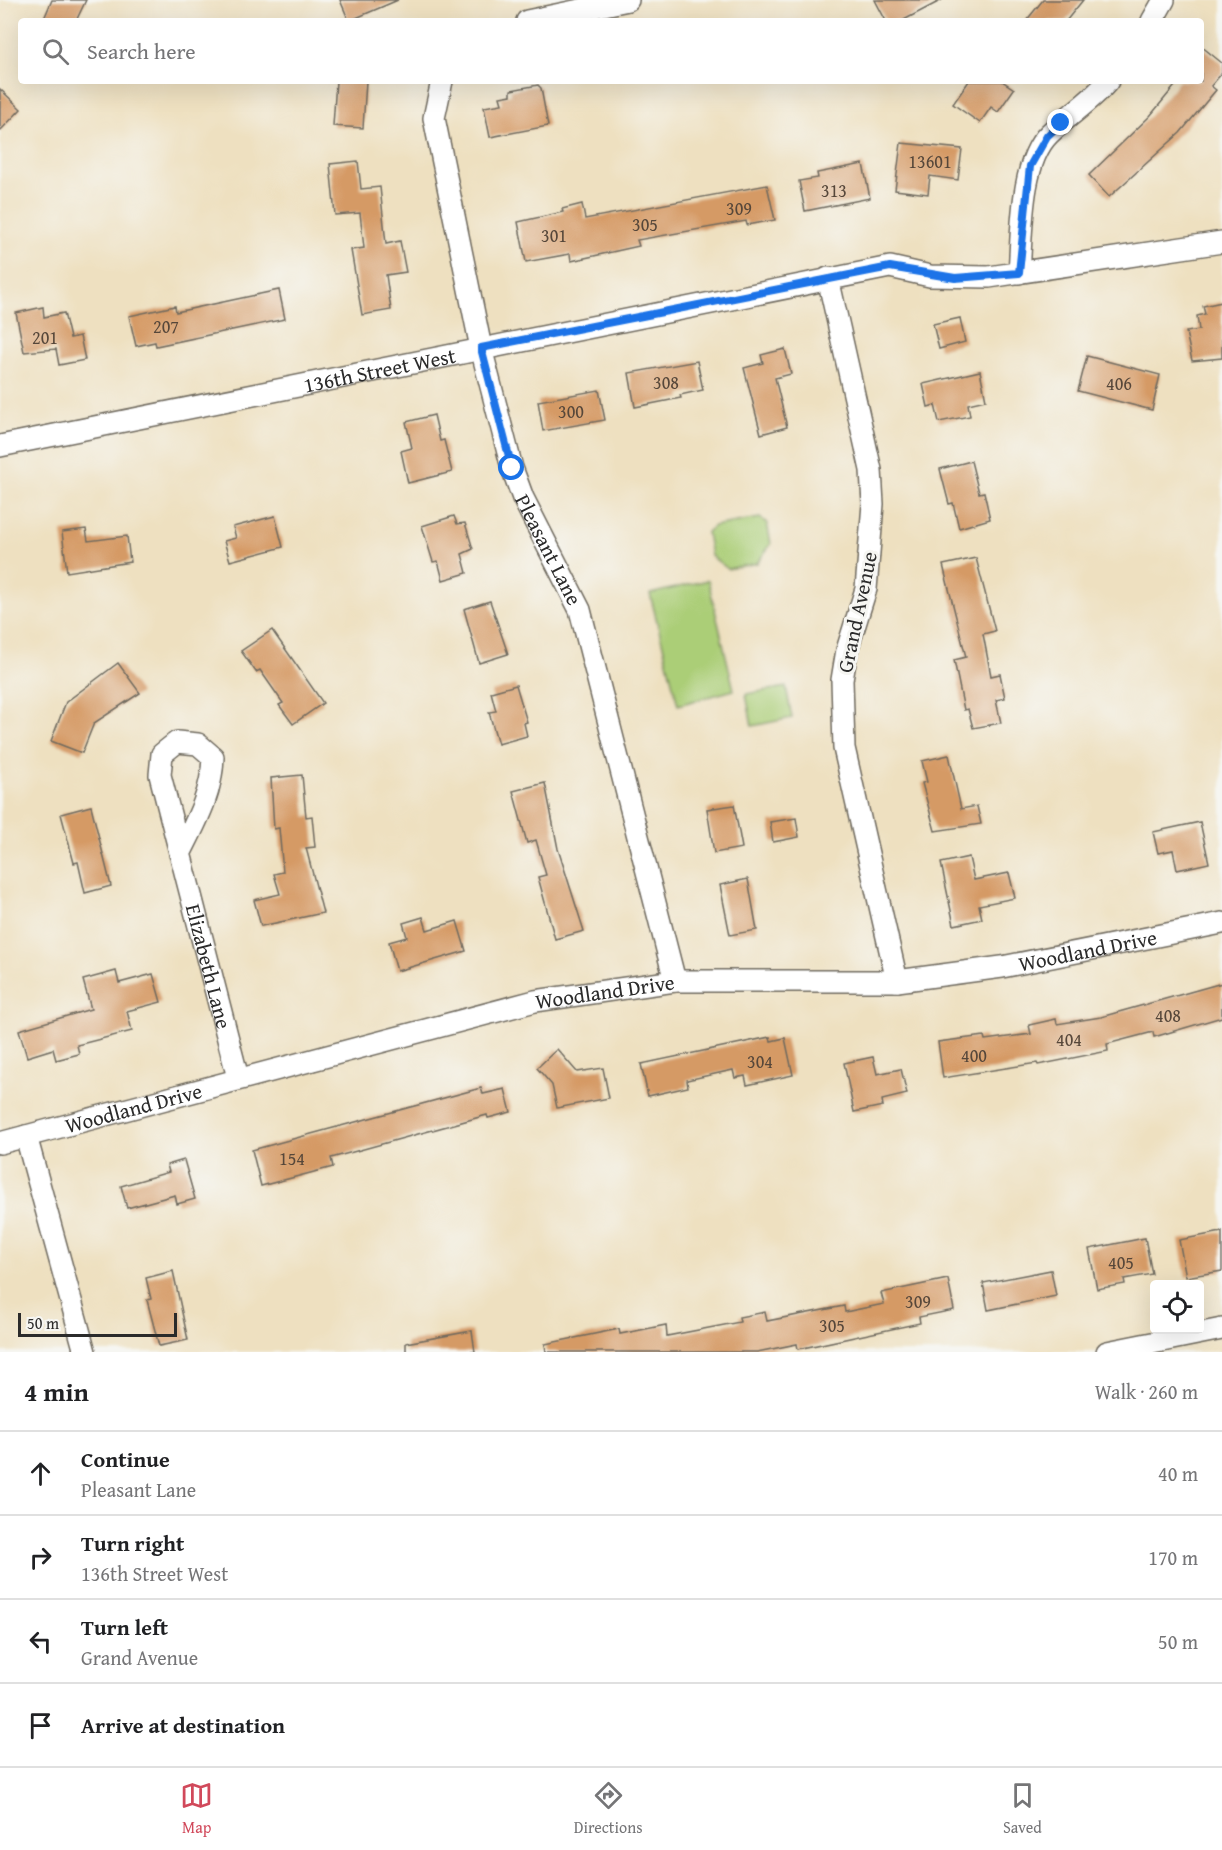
<!DOCTYPE html>
<html lang="en">
<head>
<meta charset="utf-8">
<style>
  :root { --surface:#fff; --page:#f6f6f6; --text:#202124; --muted:#757577; --line:#e0e0e0; --accent:#d1495b }
  body { margin:0; font-family:"Gentium Book Plus",serif; background:var(--page); color:var(--text) }
  .controls { position:absolute; right:18px; bottom:18px; display:grid; overflow:hidden; border-radius:6px; box-shadow:0 6px 24px #0002 }
  .controls button { width:54px; height:54px; display:grid; place-items:center; padding:0; border:0; border-bottom:2px solid var(--line); background:var(--surface); color:var(--text); font:30px sans-serif }
  .scale { position:absolute; left:18px; bottom:15px; width:159px; box-sizing:border-box; padding-left:6px; border:3px solid #2b2b2b; border-top:0; font-size:16px; line-height:21px; white-space:nowrap; color:#2b2b2b; -webkit-text-stroke:4px #f6f6f2; paint-order:stroke }
  .stop { position:absolute; width:18px; height:18px; margin:-14px; border:4px solid #1a73e8; border-radius:50%; background:#fff }
  .stop.end { background:#1a73e8; border-color:#fff; box-shadow:0 2px 6px #0008 }
  .list { margin:0; padding:0; list-style:none }
  h2 { display:flex; justify-content:space-between; align-items:center; height:78px; margin:0; padding:0 24px; font-size:26px }
  h2 small { font-size:20px; font-weight:400; color:var(--muted) }
  .list li { display:grid; grid-template-columns:39px 1fr auto; gap:18px; align-items:center; box-sizing:border-box; height:84px; padding:0 24px; border-top:2px solid var(--line) }
  .list b { display:block; font-size:22px; white-space:nowrap }
  .list p { margin:0; font-size:20px; white-space:nowrap; color:var(--muted) }
  .list em { font-size:20px; font-style:normal; color:var(--muted) }
  .icon { flex:none; width:33px; height:33px; fill:none; stroke:currentColor; stroke-width:2; stroke-linecap:round; stroke-linejoin:round }
  .map { position:relative; flex:none; width:1222px; height:1352px; overflow:hidden }
  .search { position:absolute; background:var(--surface); box-shadow:0 6px 24px #0002; left:18px; right:18px; top:18px; height:66px; display:flex; align-items:center; gap:15px; box-sizing:border-box; padding:0 21px; border-radius:6px; color:var(--muted); font-size:22px }
  .sheet { height:414px; background:var(--surface) }
  nav { display:flex; justify-content:space-around; align-items:center; box-sizing:border-box; height:84px; border-top:2px solid var(--line); background:var(--surface); font-size:16px; color:var(--muted) }
  nav a { display:grid; justify-items:center; gap:3px }
  nav .on { color:var(--accent) }
  .map>svg:first-child { display:block }
</style>
</head>
<body>
<div class="map">
<svg width="1222" height="1352" viewBox="0 0 1222 1352">
  <rect width="100%" height="100%" fill="#f6f6f2"/>
  <filter id="ink" filterUnits="userSpaceOnUse"><feTurbulence type="fractalNoise" baseFrequency=".0167" numOctaves="2"/><feDisplacementMap in="SourceGraphic" scale="12" xChannelSelector="R" yChannelSelector="G"/><feConvolveMatrix kernelMatrix="1 2 1 2 8 2 1 2 1" color-interpolation-filters="sRGB"/></filter>
  <filter id="wash" filterUnits="userSpaceOnUse"><feTurbulence type="fractalNoise" baseFrequency=".008" numOctaves="4" result="noise"/><feDisplacementMap in="SourceGraphic" scale="24" xChannelSelector="R" yChannelSelector="G"/><feGaussianBlur stdDeviation="1.35" result="paint"/><feColorMatrix in="noise" values="0 0 0 0 0 0 0 0 0 0 0 0 0 0 0 0 0 1.4 0 .05"/><feComposite in="paint" operator="in"/></filter>
  <g filter="url(#wash)">
    <rect width="100%" height="100%" fill="#eee0c0"/>
    <g fill="#abce77" stroke="#6b7c51" stroke-width="1.5">
      <polygon points="760,518 767,523 771,544 757,563 728,569 711,556 707,532 714,526"/>
      <polygon points="708,580 734,690 678,705 650,594"/>
      <polygon points="786,687 792,718 752,726 746,694"/>
    </g>
    <g id="blocks">
      <g fill="#d59a65">
        <polygon points="52,0 86,0 76,21 43,21"/>
        <polygon points="340,0 398,0 349,21"/>
        <polygon points="875,0 942,0 902,21 886,21"/>
        <polygon points="1043,0 1083,0 1066,21 1026,21"/>
        <polygon points="1201,46 1222,63 1222,73 1211,86 1216,90 1180,133 1109,197 1089,175 1150,116 1179,81 1201,81"/>
        <polygon points="336,81 366,81 363,128 333,126"/>
        <polygon points="969,81 1002,81 1014,89 998,112 991,107 980,123 953,104"/>
        <polygon points="538,85 541,88 548,126 490,137 484,107 502,104 500,97 511,95 511,90"/>
        <polygon points="0,89 21,109 0,131"/>
        <polygon points="901,143 962,149 958,180 930,176 928,194 895,190"/>
        <polygon points="358,161 361,189 380,187 386,244 400,241 406,272 386,275 391,310 362,315 351,250 364,248 360,213 335,215 330,164"/>
        <polygon points="863,164 870,198 805,211 799,181 818,178 817,173"/>
        <polygon points="767,185 775,220 747,225 746,221 637,240 639,246 571,261 570,254 526,262 518,222 563,212 562,209 582,204 585,219"/>
        <polygon points="279,290 285,319 156,346 155,342 136,346 129,316 175,306 176,312"/>
        <polygon points="1222,302 1222,358 1192,361 1186,332 1199,330 1197,316 1205,314 1203,306"/>
        <polygon points="43,307 44,317 64,313 70,338 80,336 85,360 59,365 56,349 24,352 16,313"/>
        <polygon points="960,318 965,342 939,349 933,324"/>
        <polygon points="785,349 791,374 775,378 787,427 761,434 744,368 763,363 761,355"/>
        <polygon points="1087,356 1160,375 1152,410 1078,391"/>
        <polygon points="697,361 703,390 680,395 681,398 635,407 629,373"/>
        <polygon points="980,371 986,400 968,404 970,416 939,422 935,405 928,407 923,384"/>
        <polygon points="599,390 605,420 543,431 538,401"/>
        <polygon points="434,415 440,441 444,440 452,472 408,483 401,451 412,448 406,422"/>
        <polygon points="971,461 979,493 984,492 990,519 959,528 953,503 949,504 940,469"/>
        <polygon points="275,516 283,547 230,561 224,541 236,538 233,527"/>
        <polygon points="454,516 457,524 465,523 473,549 462,554 467,573 443,580 438,561 433,562 422,526"/>
        <polygon points="86,529 88,541 127,536 130,562 67,572 62,532"/>
        <polygon points="976,558 995,631 983,634 991,676 1000,674 1005,698 996,700 1001,723 973,728 968,709 964,710 954,660 966,657 943,565"/>
        <polygon points="490,601 508,654 479,663 464,609"/>
        <polygon points="272,630 323,703 293,724 279,705 283,703 260,670 256,672 241,651"/>
        <polygon points="118,663 140,693 94,723 82,753 51,741 66,702"/>
        <polygon points="516,685 527,722 524,723 527,736 498,744 489,712 496,711 491,692"/>
        <polygon points="949,755 961,809 977,806 981,824 935,831 922,783 927,782 922,761"/>
        <polygon points="302,775 306,817 312,816 315,847 306,848 323,913 261,926 254,900 280,894 274,874 283,872 279,828 274,829 271,778"/>
        <polygon points="545,783 558,849 584,931 555,939 538,877 546,875 536,840 527,843 513,791"/>
        <polygon points="734,805 742,848 714,853 707,809"/>
        <polygon points="91,806 111,886 85,893 78,862 74,863 61,814"/>
        <polygon points="796,818 799,837 773,842 770,822"/>
        <polygon points="1200,822 1209,863 1177,870 1173,850 1158,853 1153,832"/>
        <polygon points="969,857 974,880 1009,873 1015,898 979,905 982,919 954,925 941,863"/>
        <polygon points="748,879 757,930 730,935 720,885"/>
        <polygon points="423,917 427,930 457,921 466,951 397,971 389,942 407,937 403,923"/>
        <polygon points="116,971 119,983 153,974 161,1002 127,1011 132,1031 77,1045 79,1054 56,1060 53,1049 27,1057 19,1030 91,1009 83,980"/>
        <polygon points="1222,983 1222,1017 1154,1037 1153,1032 1107,1044 1108,1051 1038,1065 1037,1063 943,1078 938,1042 984,1036 985,1040 1031,1034 1029,1025 1056,1019 1057,1024 1101,1017"/>
        <polygon points="770,1037 771,1041 785,1038 793,1075 747,1085 745,1076 735,1078 733,1070 687,1080 688,1087 648,1096 641,1064"/>
        <polygon points="557,1049 577,1072 603,1068 609,1098 557,1108 552,1085 537,1068"/>
        <polygon points="873,1057 877,1074 901,1069 907,1094 882,1100 883,1106 854,1112 844,1063"/>
        <polygon points="481,1088 483,1094 505,1089 511,1112 488,1118 487,1115 331,1158 333,1167 261,1186 252,1150"/>
        <polygon points="184,1160 195,1199 177,1204 175,1195 127,1208 121,1186 169,1172 167,1165"/>
        <polygon points="1222,1232 1222,1271 1186,1277 1179,1240"/>
        <polygon points="1145,1238 1152,1274 1124,1279 1125,1284 1097,1289 1089,1249"/>
        <polygon points="1051,1270 1056,1296 988,1310 983,1283"/>
        <polygon points="173,1271 188,1340 159,1346 147,1300 151,1299 146,1278"/>
        <polygon points="948,1279 954,1310 919,1317 920,1323 798,1349 797,1344 757,1352 546,1352 545,1344 619,1329 620,1334 666,1325 667,1336 740,1322 739,1317 765,1312 767,1321 844,1306 845,1312 884,1304 881,1293"/>
        <polygon points="472,1331 475,1352 406,1352 406,1343"/>
      </g>
    </g>
  </g>
  <g filter="url(#ink)">
    <use href="#blocks" fill-opacity="0" stroke="#6f6a5f" stroke-width="1.5"/>
    <g fill="none" stroke-linecap="round" stroke-linejoin="round">
      <g stroke="#6f6a5f" stroke-width="24">
        <g id="minor">
          <polyline points="527,21 628,0"/>
          <polyline points="1152,21 1164,0"/>
          <path id="s1" d="M442,81L434,118L481,348L512,468L523,498L580,610L675,981"/>
          <path d="M1019,273C1022,234 1020,162 1049,134C1068,115 1091,102 1108,81"/>
          <polyline points="828,278 871,470 873,504 866,589 847,650 842,680 844,748 897,981"/>
          <path id="s2" d="M0,446L890,267L930,276L989,277L1222,242"/>
          <path id="s3" d="M180,854C196,822 212,794 213,757L198,744L177,742L162,754L160,775L238,1078"/>
          <polyline points="26,1136 85,1352"/>
          <path id="s4" d="M0,1143L535,1001L675,981H897L1002,967L1222,923"/>
          <polyline points="1107,1352 1222,1329"/>
        </g>
      </g>
      <use href="#minor" stroke="#fff" stroke-width="21"/>
    </g>
  </g>
  <g fill="none" stroke-linecap="round" stroke-linejoin="round" filter="url(#ink)">
    <polyline stroke="#1a73e8" stroke-width="8" points="512,468 481,348 890,267 955,278 1019,273 1030,166 1047,136 1061,123"/>
  </g>
  <g text-anchor="middle" dominant-baseline="central" stroke-width="6" stroke-linejoin="round" paint-order="stroke">
    <g font-size="18" fill="#56473a">
      <text x="930" y="161">13601</text>
      <text x="834" y="190">313</text>
      <text x="739" y="208">309</text>
      <text x="645" y="224">305</text>
      <text x="554" y="235">301</text>
      <text x="166" y="326">207</text>
      <text x="45" y="337">201</text>
      <text x="666" y="382">308</text>
      <text x="1119" y="383">406</text>
      <text x="571" y="411">300</text>
      <text x="1168" y="1015">408</text>
      <text x="1069" y="1039">404</text>
      <text x="974" y="1055">400</text>
      <text x="760" y="1061">304</text>
      <text x="292" y="1158">154</text>
      <text x="1121" y="1262">405</text>
      <text x="918" y="1301">309</text>
      <text x="832" y="1325">305</text>
    </g>
    <g font-size="21" fill="#2b2b2b" stroke="#f6f6f2">
      <text stroke="none"><textPath href="#s2" startOffset="387">136th Street West</textPath></text>
      <text stroke="none"><textPath href="#s1" startOffset="486">Pleasant Lane</textPath></text>
      <text transform="translate(857 612) rotate(-78)">Grand Avenue</text>
      <text stroke="none"><textPath href="#s4" startOffset="1110">Woodland Drive</textPath></text>
      <text stroke="none"><textPath href="#s3" startOffset="382">Elizabeth Lane</textPath></text>
      <text stroke="none"><textPath href="#s4" startOffset="624">Woodland Drive</textPath></text>
      <text stroke="none"><textPath href="#s4" startOffset="138">Woodland Drive</textPath></text>
    </g>
  </g>
</svg>
<div class="controls">
<button><svg class="icon" aria-label="locate" viewBox="0 0 24 24"><circle cx="12" cy="12" r="6"/><path d="M12 2v4M12 18v4M2 12h4M18 12h4"/></svg></button>
</div>
<div class="scale">50 m</div>
<div class="stop" style="left:512px;top:468px"></div>
<div class="stop end" style="left:1061px;top:123px"></div>
<div class="search"><svg class="icon" aria-label="search" viewBox="0 0 24 24"><circle cx="10" cy="10" r="6"/><path d="M15 15l6 6"/></svg>Search here</div>
</div>
<section class="sheet">
<h2>4 min<small>Walk · 260 m</small></h2>
<ul class="list">
<li><svg class="icon" aria-label="ahead" viewBox="0 0 24 24"><path d="M12 20V5M6 11l6-6 6 6"/></svg><div><b>Continue</b><p>Pleasant Lane</p></div><em>40 m</em></li>
<li><svg class="icon" aria-label="right" viewBox="0 0 24 24"><path d="M7 20v-9h11M14 6l5 5-5 5"/></svg><div><b>Turn right</b><p>136th Street West</p></div><em>170 m</em></li>
<li><svg class="icon" aria-label="left" viewBox="0 0 24 24"><path d="M17 20v-9H6M10 6l-5 5 5 5"/></svg><div><b>Turn left</b><p>Grand Avenue</p></div><em>50 m</em></li>
<li><svg class="icon" aria-label="arrive" viewBox="0 0 24 24"><path d="M6 21V4h12l-3 4 3 4H6"/></svg><div><b>Arrive at destination</b></div></li>
</ul>
</section>
<nav>
<a class="on"><svg class="icon" aria-label="map" viewBox="0 0 24 24"><path d="M3 6l6-2 6 2 6-2v14l-6 2-6-2-6 2zM9 4v14M15 6v14"/></svg>Map</a>
<a><svg class="icon" aria-label="directions" viewBox="0 0 24 24"><path d="M12 3l9 9-9 9-9-9zM9 14v-3h6M13 9l2 2-2 2"/></svg>Directions</a>
<a><svg class="icon" aria-label="saved" viewBox="0 0 24 24"><path d="M7 4h10v16l-5-4-5 4z"/></svg>Saved</a>
</nav>
</body>
</html>
